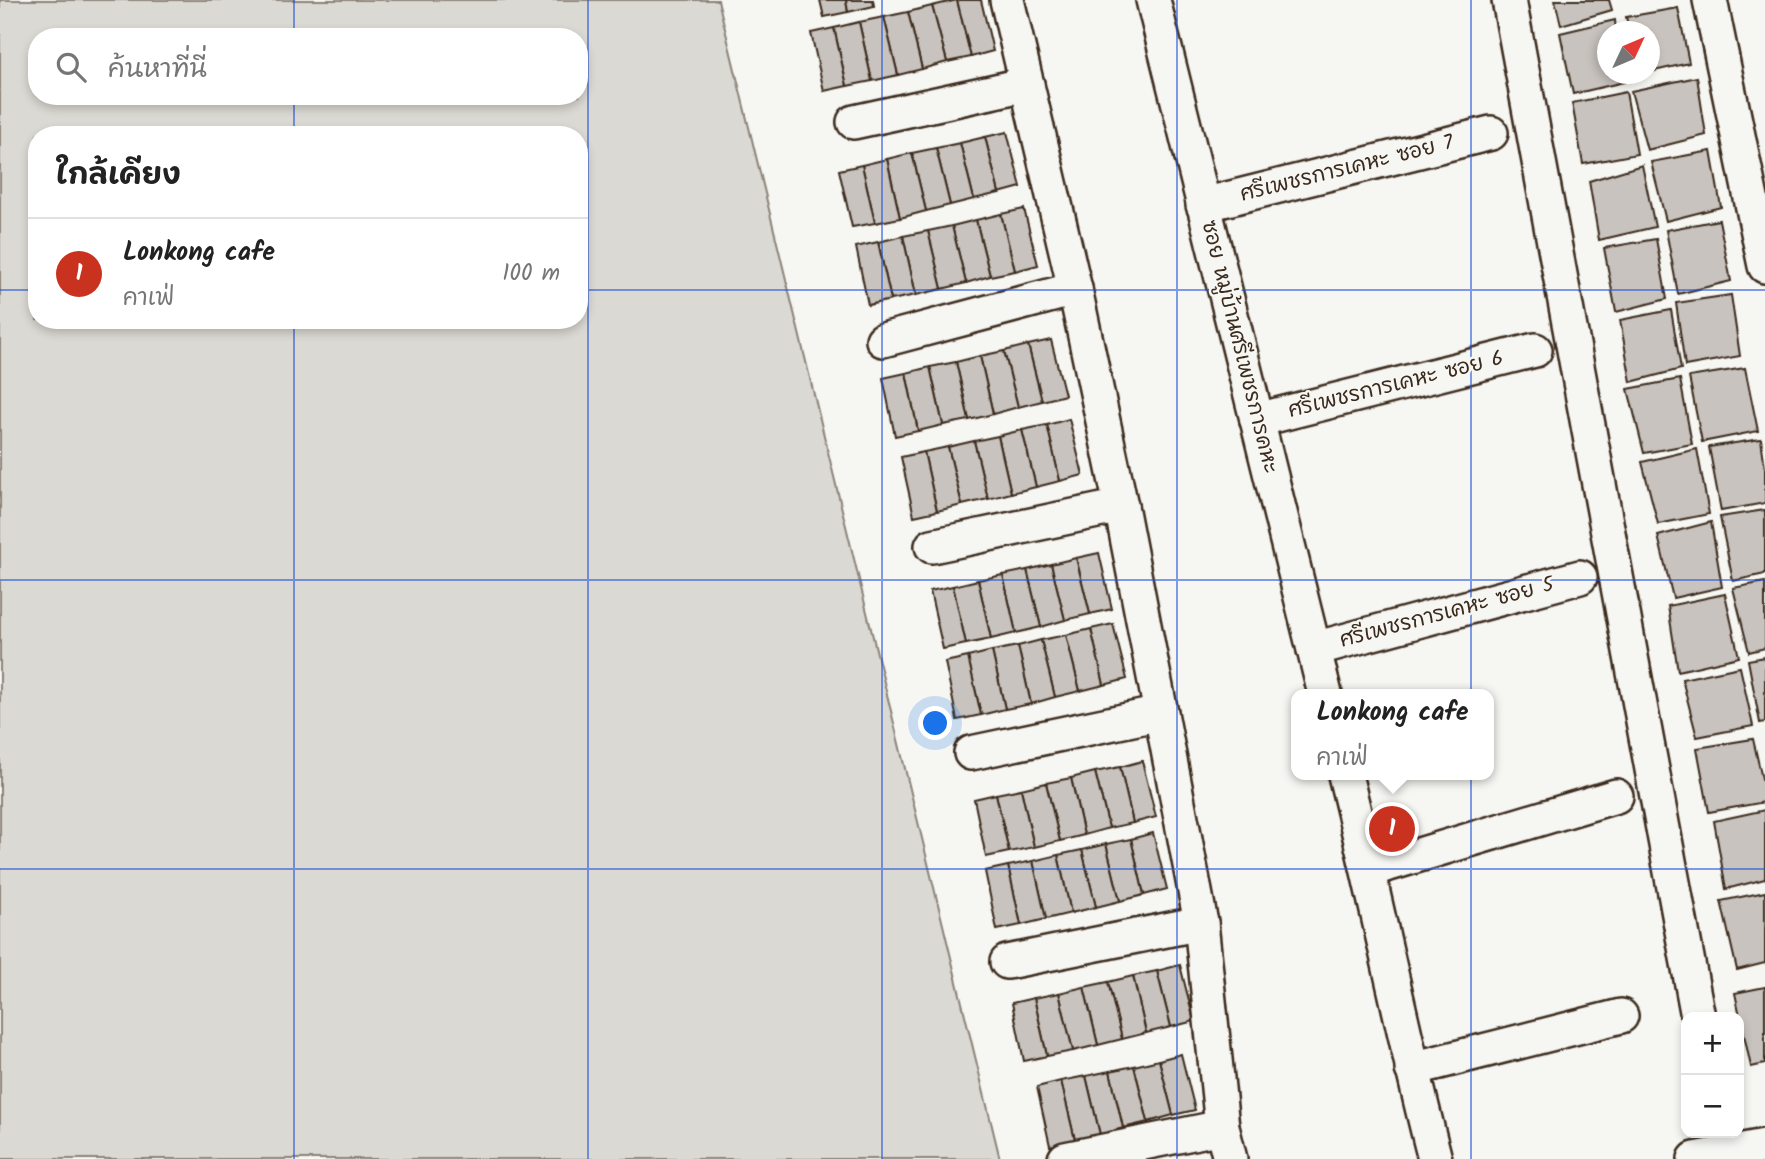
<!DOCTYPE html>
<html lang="th">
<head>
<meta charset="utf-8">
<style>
  :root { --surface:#fff; --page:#f6f6f6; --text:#222; --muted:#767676; --line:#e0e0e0; --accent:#c8321e }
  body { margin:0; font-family:Kalam,"Playpen Sans Thai",sans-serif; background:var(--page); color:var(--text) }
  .controls { position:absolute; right:21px; bottom:21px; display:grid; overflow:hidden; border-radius:14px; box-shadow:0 4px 10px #0003 }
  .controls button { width:63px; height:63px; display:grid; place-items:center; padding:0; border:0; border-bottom:2px solid var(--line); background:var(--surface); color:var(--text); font:35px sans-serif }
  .compass { position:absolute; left:1597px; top:21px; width:63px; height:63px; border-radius:50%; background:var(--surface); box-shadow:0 4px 10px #0003; rotate:46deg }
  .you { position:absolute; left:936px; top:724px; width:24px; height:24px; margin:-18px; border:5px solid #fff; border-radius:50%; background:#1a73e8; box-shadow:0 0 0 10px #1a73e833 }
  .badge { display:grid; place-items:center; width:46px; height:46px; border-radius:50%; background:var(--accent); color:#fff; font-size:23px; font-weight:700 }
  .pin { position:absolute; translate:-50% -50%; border:4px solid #fff; box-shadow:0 2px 7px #0006 }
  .popup { position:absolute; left:1291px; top:689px; width:203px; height:91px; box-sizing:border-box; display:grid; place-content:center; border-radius:14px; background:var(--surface); filter:drop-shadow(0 2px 5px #0005); font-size:23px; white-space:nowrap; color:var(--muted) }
  .popup b { font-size:26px; color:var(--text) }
  .popup::after { content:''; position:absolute; left:50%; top:100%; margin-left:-14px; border:14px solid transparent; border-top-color:var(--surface) }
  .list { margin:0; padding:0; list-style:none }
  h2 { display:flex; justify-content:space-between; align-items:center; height:91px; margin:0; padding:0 28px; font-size:30px }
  h2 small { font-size:23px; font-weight:400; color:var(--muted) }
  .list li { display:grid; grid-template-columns:46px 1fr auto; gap:21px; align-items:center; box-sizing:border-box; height:112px; padding:0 28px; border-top:2px solid var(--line) }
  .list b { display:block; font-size:26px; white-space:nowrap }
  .list p { margin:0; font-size:23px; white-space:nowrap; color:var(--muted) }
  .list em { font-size:23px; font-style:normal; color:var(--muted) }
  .icon { flex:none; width:38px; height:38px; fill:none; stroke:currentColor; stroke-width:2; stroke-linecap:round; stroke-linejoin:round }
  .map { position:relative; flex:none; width:1765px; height:1159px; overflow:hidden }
  .search { position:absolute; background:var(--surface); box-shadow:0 4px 10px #0003; left:28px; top:28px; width:560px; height:77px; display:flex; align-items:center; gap:18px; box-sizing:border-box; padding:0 24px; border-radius:28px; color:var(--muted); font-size:26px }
  .panel { position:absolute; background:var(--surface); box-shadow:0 4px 10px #0003; left:28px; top:126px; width:560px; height:203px; border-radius:28px }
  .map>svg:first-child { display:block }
</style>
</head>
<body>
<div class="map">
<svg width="1765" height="1159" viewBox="0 0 1765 1159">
  <rect width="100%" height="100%" fill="#f6f6f2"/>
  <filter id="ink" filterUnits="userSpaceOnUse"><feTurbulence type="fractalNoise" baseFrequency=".0143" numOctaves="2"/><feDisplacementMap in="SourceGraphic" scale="14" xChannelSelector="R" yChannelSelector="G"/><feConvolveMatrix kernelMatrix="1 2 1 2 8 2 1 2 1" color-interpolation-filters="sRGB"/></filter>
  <g filter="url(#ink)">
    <path fill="#dad9d3" stroke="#8a8278" stroke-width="2" fill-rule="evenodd" d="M0,0H718L1000,1159H0ZM37,37H579V96H37ZM37,135H579V320H37Z"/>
    <g fill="#c8c3be" stroke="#3b2a1e" stroke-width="2">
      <polygon points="820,0 846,0 848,12 824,17"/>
      <polygon points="846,0 873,0 874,6 848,12"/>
      <polygon points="957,0 971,57 947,62 932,6"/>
      <polygon points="957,0 981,0 993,51 971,57"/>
      <polygon points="1555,0 1609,0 1612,10 1561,25"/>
      <polygon points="932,6 947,62 922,69 908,12"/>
      <polygon points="1678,8 1689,63 1650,72 1650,32 1630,32 1626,17"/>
      <polygon points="908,12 922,69 898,75 884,17"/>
      <polygon points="884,17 898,75 872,81 859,22"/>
      <polygon points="1615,20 1616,32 1608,32 1608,74 1623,74 1624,82 1573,94 1560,33"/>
      <polygon points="859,22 872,81 847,86 834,28"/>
      <polygon points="834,28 847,86 824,91 811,33"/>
      <polygon points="1697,77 1706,135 1647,150 1631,91"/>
      <polygon points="1626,92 1637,154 1583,164 1572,103"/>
      <polygon points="1007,132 1021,187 999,193 985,137"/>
      <polygon points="985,137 999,193 974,199 960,143"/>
      <polygon points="960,143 974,199 950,205 936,148"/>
      <polygon points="936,148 950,205 926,211 912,153"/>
      <polygon points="1711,151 1721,207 1666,221 1651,162"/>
      <polygon points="912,153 926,211 900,218 887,159"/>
      <polygon points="887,159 900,218 875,223 862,165"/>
      <polygon points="862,165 875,223 852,227 839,170"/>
      <polygon points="1642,165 1655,227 1599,240 1589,181"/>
      <polygon points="1024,209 1038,265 1015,271 1001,214"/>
      <polygon points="1001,214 1015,271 990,276 976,220"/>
      <polygon points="976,220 990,276 966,283 952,226"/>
      <polygon points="1719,220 1731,281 1678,294 1666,230"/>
      <polygon points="952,226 966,283 942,289 928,231"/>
      <polygon points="928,231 942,289 916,295 903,236"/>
      <polygon points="903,236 916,295 891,300 878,242"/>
      <polygon points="1656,239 1667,299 1616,312 1604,248"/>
      <polygon points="878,242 891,300 868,305 856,247"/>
      <polygon points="1731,295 1740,356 1685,366 1676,303"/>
      <polygon points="1671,310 1681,369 1631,382 1620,320"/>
      <polygon points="1051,340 1065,395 1042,401 1028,345"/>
      <polygon points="1028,345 1042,401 1018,407 1004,351"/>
      <polygon points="1004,351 1018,407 993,414 980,356"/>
      <polygon points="980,356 993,414 969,420 956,362"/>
      <polygon points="956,362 969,420 943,425 930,367"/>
      <polygon points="930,367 943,425 918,431 906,373"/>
      <polygon points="1745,368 1758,431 1702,442 1689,377"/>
      <polygon points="906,373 918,431 895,436 883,378"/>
      <polygon points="1680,379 1692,444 1644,453 1628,389"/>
      <polygon points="1069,419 1083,475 1060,481 1047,425"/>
      <polygon points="1047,425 1060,481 1036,487 1022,430"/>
      <polygon points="1022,430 1036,487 1011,493 998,436"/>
      <polygon points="998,436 1011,493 988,499 974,441"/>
      <polygon points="1761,439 1765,468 1765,503 1721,511 1709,447"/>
      <polygon points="974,441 988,499 962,505 948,447"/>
      <polygon points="948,447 962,505 937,511 924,452"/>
      <polygon points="1697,449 1709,514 1658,524 1642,462"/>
      <polygon points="924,452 937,511 914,516 901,457"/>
      <polygon points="1765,510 1765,574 1733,581 1720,517"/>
      <polygon points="1711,522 1722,587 1673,598 1658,536"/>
      <polygon points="1099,553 1112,609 1090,614 1076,558"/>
      <polygon points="1076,558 1090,614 1065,620 1051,564"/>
      <polygon points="1051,564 1065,620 1041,627 1027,570"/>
      <polygon points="1027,570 1041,627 1016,633 1003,575"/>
      <polygon points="1003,575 1016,633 991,639 978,580"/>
      <polygon points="978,580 991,639 966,644 953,586"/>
      <polygon points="1765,582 1765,648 1749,652 1733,588"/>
      <polygon points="953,586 966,644 943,649 930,591"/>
      <polygon points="1725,594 1739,657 1678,671 1668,606"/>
      <polygon points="1113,624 1127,679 1104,685 1091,629"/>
      <polygon points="1091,629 1104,685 1080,691 1066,635"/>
      <polygon points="1066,635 1080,691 1055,697 1041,640"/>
      <polygon points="1041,640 1055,697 1031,704 1018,646"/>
      <polygon points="1018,646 1031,704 1005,709 992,651"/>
      <polygon points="992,651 1005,709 981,715 968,657"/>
      <polygon points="968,657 981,715 957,720 945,662"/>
      <polygon points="1765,657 1765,722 1760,723 1748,660"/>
      <polygon points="1740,667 1753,726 1697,737 1682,679"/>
      <polygon points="1753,739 1765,792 1765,802 1709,812 1697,748"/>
      <polygon points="1142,761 1156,817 1133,823 1120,767"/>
      <polygon points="1120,767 1133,823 1109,828 1095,772"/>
      <polygon points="1095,772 1109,828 1084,835 1071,778"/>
      <polygon points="1071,778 1084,835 1060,841 1046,783"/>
      <polygon points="1046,783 1060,841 1034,847 1021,789"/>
      <polygon points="1021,789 1034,847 1009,852 996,794"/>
      <polygon points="996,794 1009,852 986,857 974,799"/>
      <polygon points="1765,810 1765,879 1726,889 1714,821"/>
      <polygon points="1153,833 1167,889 1144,895 1131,839"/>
      <polygon points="1131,839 1144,895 1120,901 1106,844"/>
      <polygon points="1106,844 1120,901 1096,907 1082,850"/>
      <polygon points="1082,850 1096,907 1071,913 1058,855"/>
      <polygon points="1058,855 1071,913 1046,919 1033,861"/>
      <polygon points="1033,861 1046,919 1021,925 1008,866"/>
      <polygon points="1008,866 1021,925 997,930 985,871"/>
      <polygon points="1765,892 1765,963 1737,970 1721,901"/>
      <polygon points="1180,965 1194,1021 1171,1027 1157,971"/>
      <polygon points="1157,971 1171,1027 1146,1033 1133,976"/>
      <polygon points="1133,976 1146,1033 1122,1039 1108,982"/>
      <polygon points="1108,982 1122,1039 1098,1045 1084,987"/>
      <polygon points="1084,987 1098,1045 1073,1051 1059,993"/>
      <polygon points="1765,987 1765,1064 1751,1067 1735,993"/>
      <polygon points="1059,993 1073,1051 1047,1056 1034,998"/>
      <polygon points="1034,998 1047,1056 1024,1061 1012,1003"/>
      <polygon points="1181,1054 1195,1110 1173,1115 1159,1060"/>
      <polygon points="1159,1060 1173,1115 1148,1122 1134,1066"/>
      <polygon points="1134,1066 1148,1122 1123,1128 1110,1071"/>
      <polygon points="1110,1071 1123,1128 1100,1135 1086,1076"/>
      <polygon points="1086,1076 1100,1135 1075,1140 1061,1081"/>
      <polygon points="1061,1081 1075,1140 1050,1146 1037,1087"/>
    </g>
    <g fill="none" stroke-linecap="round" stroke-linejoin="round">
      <g stroke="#3b2a1e" stroke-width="38">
        <g id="minor">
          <polyline points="1007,0 1075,289 1121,506 1161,713 1201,923 1222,1127 1230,1159"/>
          <polyline points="1153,0 1325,694"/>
          <polyline points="1509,0 1698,1017"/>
          <polyline points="1710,0 1765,266"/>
          <polyline points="854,122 1027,84"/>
          <polyline points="1203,205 1491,133"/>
          <polyline points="883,340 1075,289"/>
          <polyline points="1257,420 1535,350"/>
          <polyline points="932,546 1121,506"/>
          <polyline points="1314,649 1580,577"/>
          <polyline points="971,753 1161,713"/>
          <path d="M1345,775C1377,902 1402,1032 1435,1159"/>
          <polyline points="1369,870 1616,796"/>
          <polyline points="1007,962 1201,923"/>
          <polyline points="1412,1069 1621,1016"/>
          <polyline points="1065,1159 1222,1127"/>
          <polyline points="1695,1159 1765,1146"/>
        </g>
      </g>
      <use href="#minor" stroke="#f6f6f2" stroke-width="33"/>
    </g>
  </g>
  <path fill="none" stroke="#1d4ed8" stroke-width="2" stroke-opacity="0.55" d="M294,0V37M588,0V1159M882,0V1159M1177,0V1159M1471,0V1159M294,96V135M0,290H37M579,290H1765M294,320V1159M0,580H1765M0,869H1765"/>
  <g text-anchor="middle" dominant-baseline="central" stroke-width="5" stroke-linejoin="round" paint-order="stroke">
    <g font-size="21" fill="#3b2a1e" stroke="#f6f6f2">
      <text transform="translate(1347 169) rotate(-14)">ศรีเพชรการเคหะ ซอย 7</text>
      <text transform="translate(1239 347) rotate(76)">ซอย หมู่บ้านศรีเพชรการคหะ</text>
      <text transform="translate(1396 385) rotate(-14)">ศรีเพชรการเคหะ ซอย 6</text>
      <text transform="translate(1447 613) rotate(-15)">ศรีเพชรการเคหะ ซอย 5</text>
    </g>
  </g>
</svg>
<div class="controls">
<button>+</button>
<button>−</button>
</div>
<svg class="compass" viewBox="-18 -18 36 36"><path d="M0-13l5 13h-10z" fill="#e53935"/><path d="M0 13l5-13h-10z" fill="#767676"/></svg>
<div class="you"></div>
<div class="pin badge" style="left:1392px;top:829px">1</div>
<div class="popup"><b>Lonkong cafe</b>คาเฟ่</div>
<div class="search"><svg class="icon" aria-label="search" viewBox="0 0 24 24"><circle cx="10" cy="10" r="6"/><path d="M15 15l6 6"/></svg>ค้นหาที่นี่</div>
<section class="panel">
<h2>ใกล้เคียง<small></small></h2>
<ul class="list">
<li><span class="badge">1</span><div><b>Lonkong cafe</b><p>คาเฟ่</p></div><em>100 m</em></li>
</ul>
</section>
</div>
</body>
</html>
